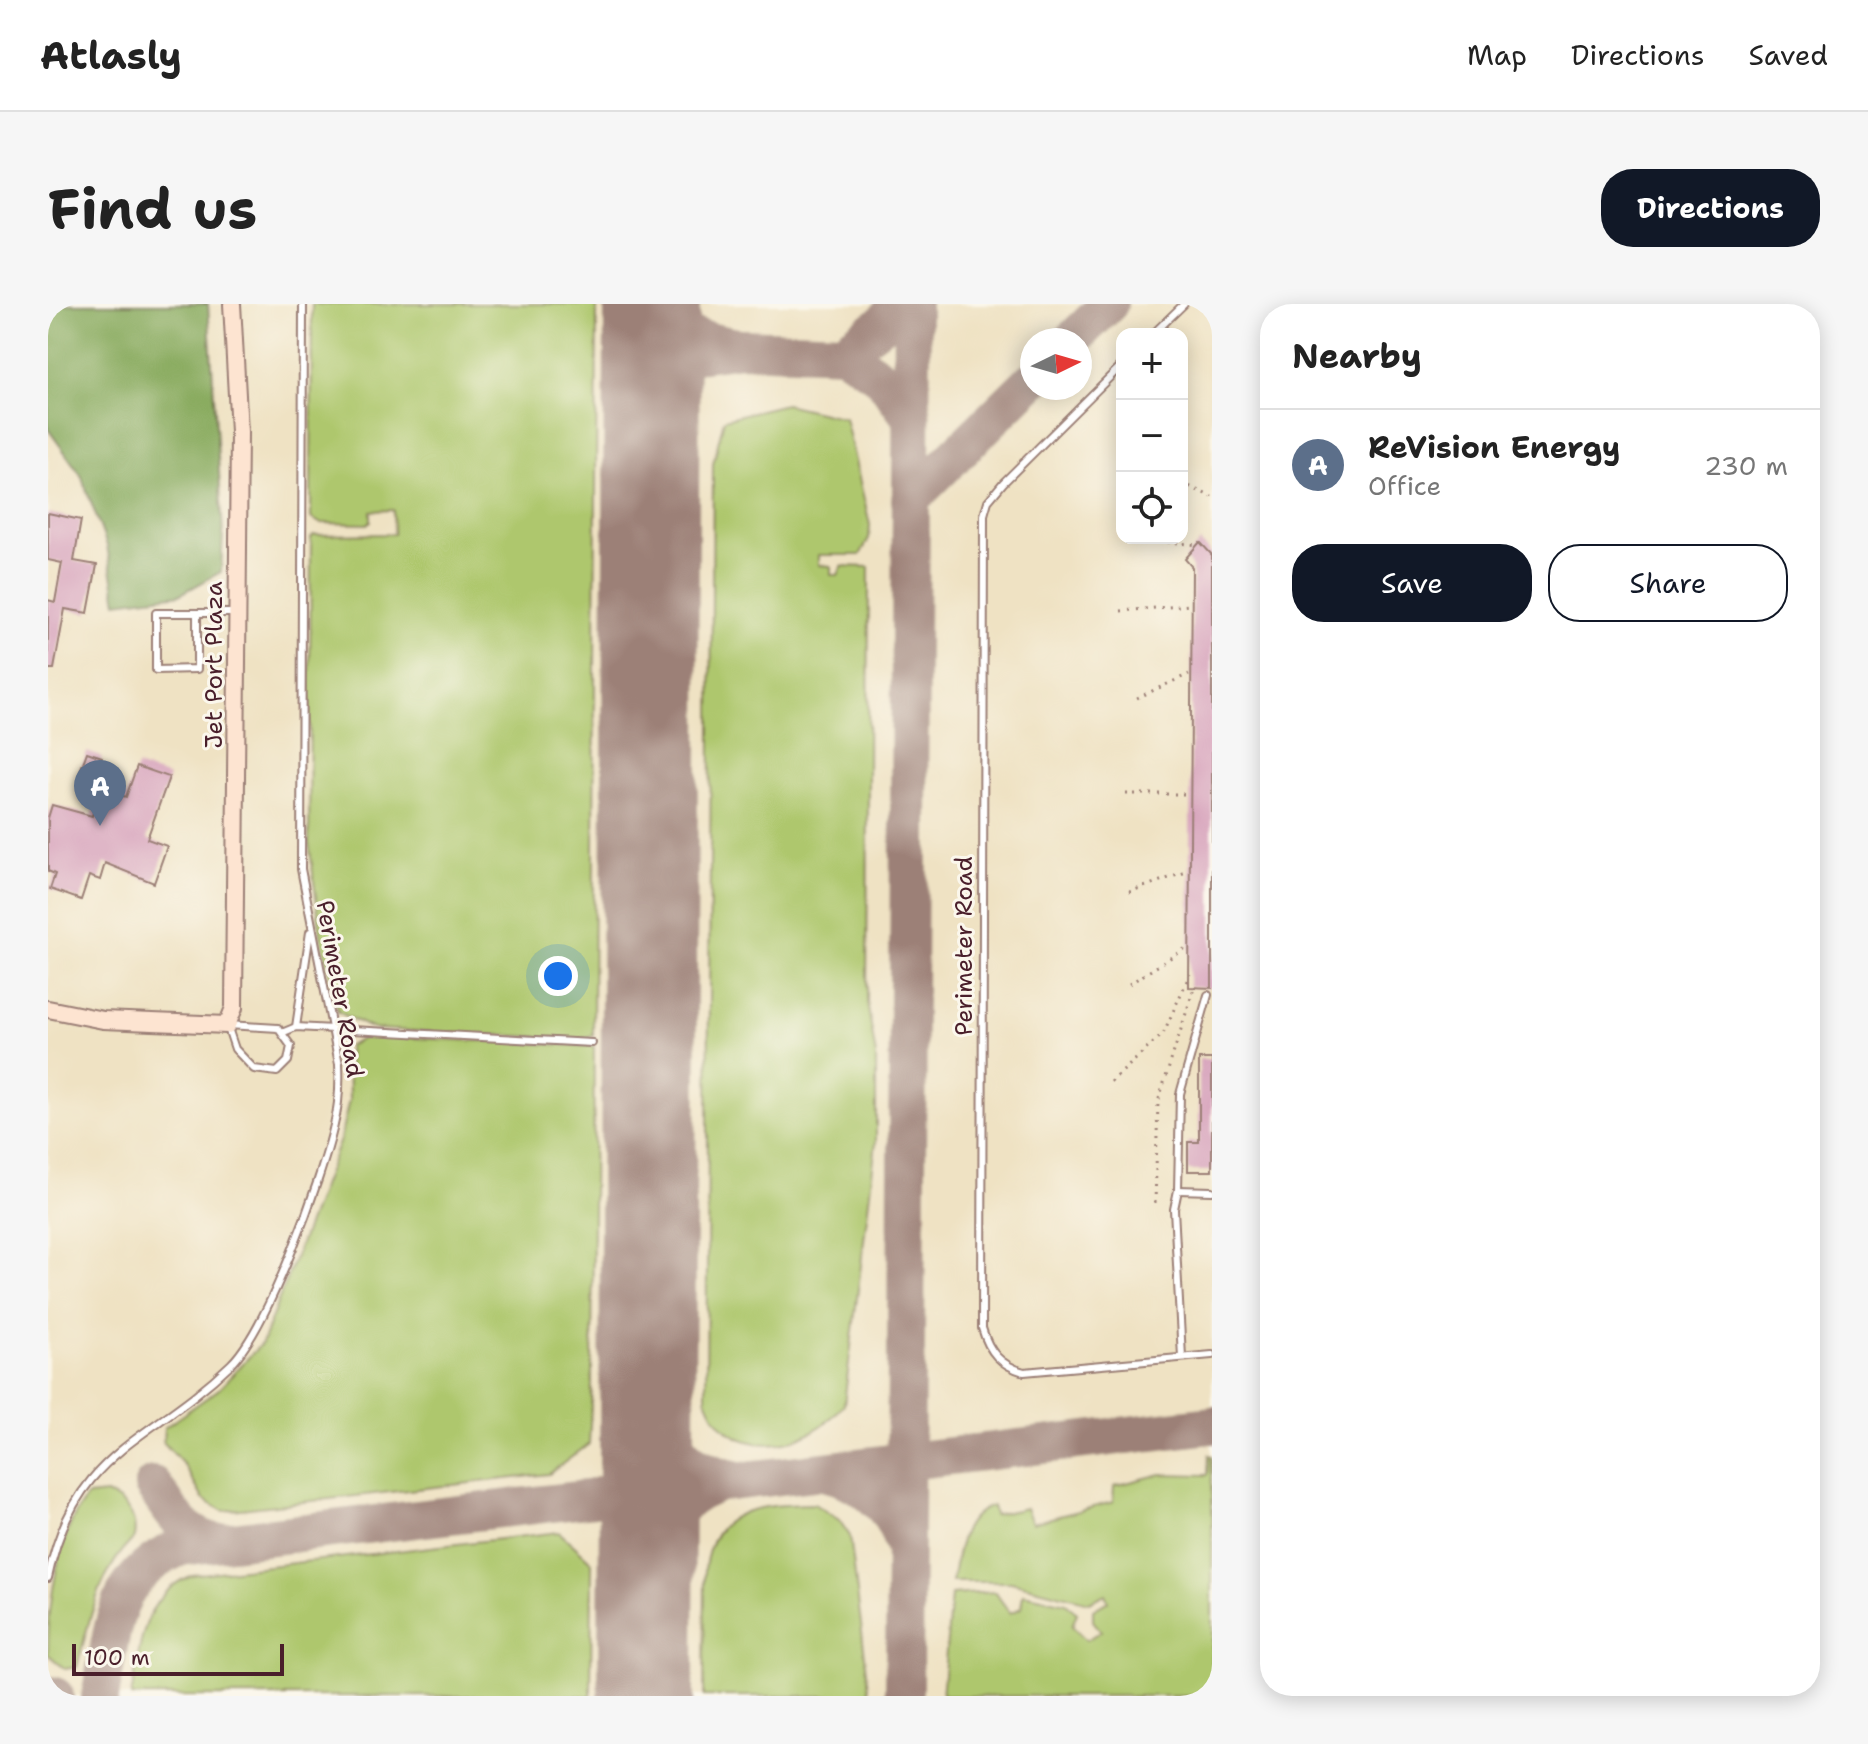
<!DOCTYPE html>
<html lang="en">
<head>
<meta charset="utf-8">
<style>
  :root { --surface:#fff; --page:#f6f6f6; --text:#222; --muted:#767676; --line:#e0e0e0; --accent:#111827 }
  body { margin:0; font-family:"Shantell Sans",sans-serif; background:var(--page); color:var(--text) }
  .controls { position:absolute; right:24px; top:24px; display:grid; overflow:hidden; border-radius:16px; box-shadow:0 4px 20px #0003 }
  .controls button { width:72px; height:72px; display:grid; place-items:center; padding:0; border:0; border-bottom:2px solid var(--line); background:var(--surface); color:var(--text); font:40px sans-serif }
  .compass { position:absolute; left:972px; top:24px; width:72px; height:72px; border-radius:50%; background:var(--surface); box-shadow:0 4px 20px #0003; rotate:85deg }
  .scale { position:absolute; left:24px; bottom:20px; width:212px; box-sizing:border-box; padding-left:8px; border:4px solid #4a1f2b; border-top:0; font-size:22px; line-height:28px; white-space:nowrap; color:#4a1f2b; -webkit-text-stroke:6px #fbf7ec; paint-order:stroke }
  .you { position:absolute; left:510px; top:672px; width:28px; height:28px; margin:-20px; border:6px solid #fff; border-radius:50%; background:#1a73e8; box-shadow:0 0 0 12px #1a73e833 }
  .badge { display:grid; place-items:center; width:52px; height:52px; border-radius:50%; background:var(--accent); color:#fff; font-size:26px; font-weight:700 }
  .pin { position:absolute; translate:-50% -66px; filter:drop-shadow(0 2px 4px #0008) }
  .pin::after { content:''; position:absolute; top:42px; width:28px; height:24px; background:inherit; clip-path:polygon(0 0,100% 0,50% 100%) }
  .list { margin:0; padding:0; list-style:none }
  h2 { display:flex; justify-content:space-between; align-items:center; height:104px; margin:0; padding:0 32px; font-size:34px }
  h2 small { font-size:26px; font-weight:400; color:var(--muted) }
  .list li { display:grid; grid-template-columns:52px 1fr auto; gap:24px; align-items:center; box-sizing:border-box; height:112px; padding:0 32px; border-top:2px solid var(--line) }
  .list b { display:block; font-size:30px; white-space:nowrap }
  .list p { margin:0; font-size:26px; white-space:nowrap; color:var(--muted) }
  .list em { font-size:26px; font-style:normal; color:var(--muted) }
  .actions { display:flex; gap:16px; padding:24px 32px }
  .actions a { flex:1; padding:18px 0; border:2px solid var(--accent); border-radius:32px; text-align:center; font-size:28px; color:var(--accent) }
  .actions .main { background:var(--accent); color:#fff }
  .icon { flex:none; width:44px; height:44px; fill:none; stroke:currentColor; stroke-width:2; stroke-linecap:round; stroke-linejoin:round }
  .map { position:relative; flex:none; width:1164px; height:1392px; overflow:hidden; border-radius:32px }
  header { display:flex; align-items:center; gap:48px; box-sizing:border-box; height:112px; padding:0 40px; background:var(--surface); border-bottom:2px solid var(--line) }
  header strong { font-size:38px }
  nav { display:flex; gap:44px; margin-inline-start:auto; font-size:28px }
  .intro { display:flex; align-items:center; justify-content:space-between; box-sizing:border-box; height:192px; padding:0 48px }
  h1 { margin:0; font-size:56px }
  .button { padding:20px 36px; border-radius:32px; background:var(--accent); color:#fff; font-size:28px; font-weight:700 }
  main { display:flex; gap:48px; padding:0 48px }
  aside { flex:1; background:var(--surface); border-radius:32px; box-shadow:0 4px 20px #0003 }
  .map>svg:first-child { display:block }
</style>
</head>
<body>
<header>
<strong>Atlasly</strong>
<nav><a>Map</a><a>Directions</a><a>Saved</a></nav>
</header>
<div class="intro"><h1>Find us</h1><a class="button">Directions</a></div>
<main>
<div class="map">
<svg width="1164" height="1392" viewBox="0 0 1164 1392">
  <rect width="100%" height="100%" fill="#fbf7ec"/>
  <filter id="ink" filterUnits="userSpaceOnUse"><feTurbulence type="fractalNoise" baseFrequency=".0125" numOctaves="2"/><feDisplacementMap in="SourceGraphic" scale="16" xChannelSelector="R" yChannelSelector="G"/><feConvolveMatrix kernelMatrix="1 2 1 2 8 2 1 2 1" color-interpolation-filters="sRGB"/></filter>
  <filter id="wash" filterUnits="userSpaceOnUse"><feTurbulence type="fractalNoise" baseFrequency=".006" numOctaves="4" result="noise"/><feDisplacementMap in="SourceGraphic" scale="32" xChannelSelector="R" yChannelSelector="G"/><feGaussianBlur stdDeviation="1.8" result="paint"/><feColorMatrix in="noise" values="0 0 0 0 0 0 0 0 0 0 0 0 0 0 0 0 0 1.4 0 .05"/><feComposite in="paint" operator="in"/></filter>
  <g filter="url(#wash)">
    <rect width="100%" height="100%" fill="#efe2c3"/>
    <g fill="#aec76d" stroke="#7c734c" stroke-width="2">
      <polygon points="264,0 549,0 545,732 532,735 325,725 290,708 273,633 261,538 263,234 266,231 346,230 345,206 323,207 323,217 319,220 272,219 263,214"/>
      <path d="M737,100L797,114L822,221L821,235L812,251H771V261L783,262V271H790L794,262L821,263L819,698L828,752V838L796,1100C761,1147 680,1161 658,1094L665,160L676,115Z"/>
      <polygon points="319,732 546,742 544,1081 541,1140 501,1170 175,1207 155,1195 136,1161 115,1138 116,1124 171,1085 214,1039 292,836 301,796 300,742"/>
      <path d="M1161,1151L1164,1152V1392H894L903,1291L947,1288L962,1309L973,1304L975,1290L1018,1299L1029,1309L1024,1322L1038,1336L1053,1327L1045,1317V1306L1060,1297L1057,1290L1041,1298L963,1278H904C910,1249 911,1212 944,1202L946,1211L978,1204L984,1219L1065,1198L1066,1182L1113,1170L1160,1171Z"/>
      <path d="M58,1190C77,1197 90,1213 86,1234C49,1270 42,1316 29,1363L17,1365L0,1350C0,1305 9,1226 40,1192Z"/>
      <path d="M766,1200L791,1216L802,1232L822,1392H656L657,1265C664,1202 713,1201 766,1200Z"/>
      <path d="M511,1228L544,1258L543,1392H83C93,1344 92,1292 144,1271Z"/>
    </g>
    <polygon fill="#8aac60" stroke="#6a6646" stroke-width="2" points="0,0 160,0 175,229 173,268 133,290 69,298 59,242 33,171 0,125"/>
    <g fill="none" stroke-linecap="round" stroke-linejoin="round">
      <g stroke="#9c8077" stroke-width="38">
        <path d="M612,0C631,33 648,35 684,42"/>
        <polyline points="1024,36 1061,0"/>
        <polyline points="795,48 834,74 863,114"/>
        <polyline points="605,105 613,76 626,60 649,50 694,44 795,48 836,18 851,0"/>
        <polyline points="862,196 984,76"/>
        <path d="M600,1077C610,1126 632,1165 686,1175"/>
        <path d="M776,1168C815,1177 845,1203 855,1241"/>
        <path d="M105,1181C123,1207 135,1231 167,1238"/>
        <path d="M550,1192C584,1185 596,1154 599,1123"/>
        <path d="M599,1265C611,1227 626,1197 665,1182"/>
        <polyline points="0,1391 7,1392"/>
        <path d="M52,1392C66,1324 62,1273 133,1243L1164,1121"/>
        <polyline points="856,1392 864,0"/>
      </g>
      <polyline stroke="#9c8077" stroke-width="96" points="598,1392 604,0"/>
    </g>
    <g id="blocks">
      <g fill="#d7a3bc">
        <polygon points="0,209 33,216 26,257 49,261 40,309 17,305 6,365 0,365 0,296 7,298 14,259 0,256"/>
        <polygon points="1152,238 1164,251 1164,684 1141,683 1144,263 1137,255"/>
        <polygon points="39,448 54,453 48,472 32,467"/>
        <polygon points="89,462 121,473 99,535 119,542 106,579 57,559 52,576 41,572 33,596 2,585 7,570 0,567 0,514 4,501 44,512 53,484 78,493"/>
        <polygon points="1151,755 1164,755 1164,867 1140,867 1140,838 1151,838"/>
      </g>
    </g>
  </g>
  <g filter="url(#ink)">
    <use href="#blocks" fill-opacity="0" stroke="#9c8077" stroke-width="2"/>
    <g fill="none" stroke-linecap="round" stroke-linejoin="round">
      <g stroke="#9c8077" stroke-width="10">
        <g id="lane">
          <polyline points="1105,30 1136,0"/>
          <path d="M1074,61L955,179L940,197L936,211L934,1024C941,1048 952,1061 976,1068L1164,1051"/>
          <polyline points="149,309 149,365 108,366 108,309 186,309"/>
          <polygon points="179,721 230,724 243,742 240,757 229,768 206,765 187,745"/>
          <polyline points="248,723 262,628"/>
          <polyline points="236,728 248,723 544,739"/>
          <polyline points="1130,886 1164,887"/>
          <polyline points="1134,1053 1126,905 1130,886 1132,790 1160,691"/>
          <path d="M0,1274C26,1145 100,1140 183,1060C220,1024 274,874 286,821C291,801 292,781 291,760L253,565L255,0"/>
        </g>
      </g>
      <g stroke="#9c8077" stroke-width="20">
        <polyline id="secondary" points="0,705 55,716 179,721 186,704 191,128 184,0"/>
      </g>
      <g stroke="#9c8077" stroke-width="3" stroke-dasharray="2 6" stroke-linecap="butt">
        <polyline points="1134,179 1164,193"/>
        <polyline points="1073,233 1074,233"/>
        <polyline points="1080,234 1150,241"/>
        <polyline points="1073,307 1143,301"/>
        <polyline points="1089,394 1141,370"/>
        <polyline points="1078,490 1142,490"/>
        <polyline points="1081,588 1141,567"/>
        <polyline points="1081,680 1141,642"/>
        <polyline points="1063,778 1115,730 1142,670"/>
        <polyline points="1107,899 1110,798 1146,684"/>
      </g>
      <use href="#lane" stroke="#fff" stroke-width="6"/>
      <use href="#secondary" stroke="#fde4d1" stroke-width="16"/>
    </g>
  </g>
  <g text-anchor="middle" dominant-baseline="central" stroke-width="6" stroke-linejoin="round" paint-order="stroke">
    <g font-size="24" fill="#4a1f2b" stroke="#fbf7ec">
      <text transform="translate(166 361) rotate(-90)">Jet Port Plaza</text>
      <text transform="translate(916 642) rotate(-90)">Perimeter Road</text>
      <text transform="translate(292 685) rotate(80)">Perimeter Road</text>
    </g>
  </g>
</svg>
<div class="controls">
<button>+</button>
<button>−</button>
<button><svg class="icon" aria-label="locate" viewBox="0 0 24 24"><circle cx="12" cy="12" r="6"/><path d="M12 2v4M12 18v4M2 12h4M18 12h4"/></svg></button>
</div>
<svg class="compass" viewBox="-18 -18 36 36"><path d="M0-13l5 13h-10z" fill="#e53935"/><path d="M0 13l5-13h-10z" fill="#767676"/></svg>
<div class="scale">100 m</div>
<div class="you"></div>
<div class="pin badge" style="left:52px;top:522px;background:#5c6f8a">A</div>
</div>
<aside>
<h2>Nearby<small></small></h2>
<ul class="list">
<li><span class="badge" style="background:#5c6f8a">A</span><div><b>ReVision Energy</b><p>Office</p></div><em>230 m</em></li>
</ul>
<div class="actions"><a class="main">Save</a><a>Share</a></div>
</aside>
</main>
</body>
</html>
